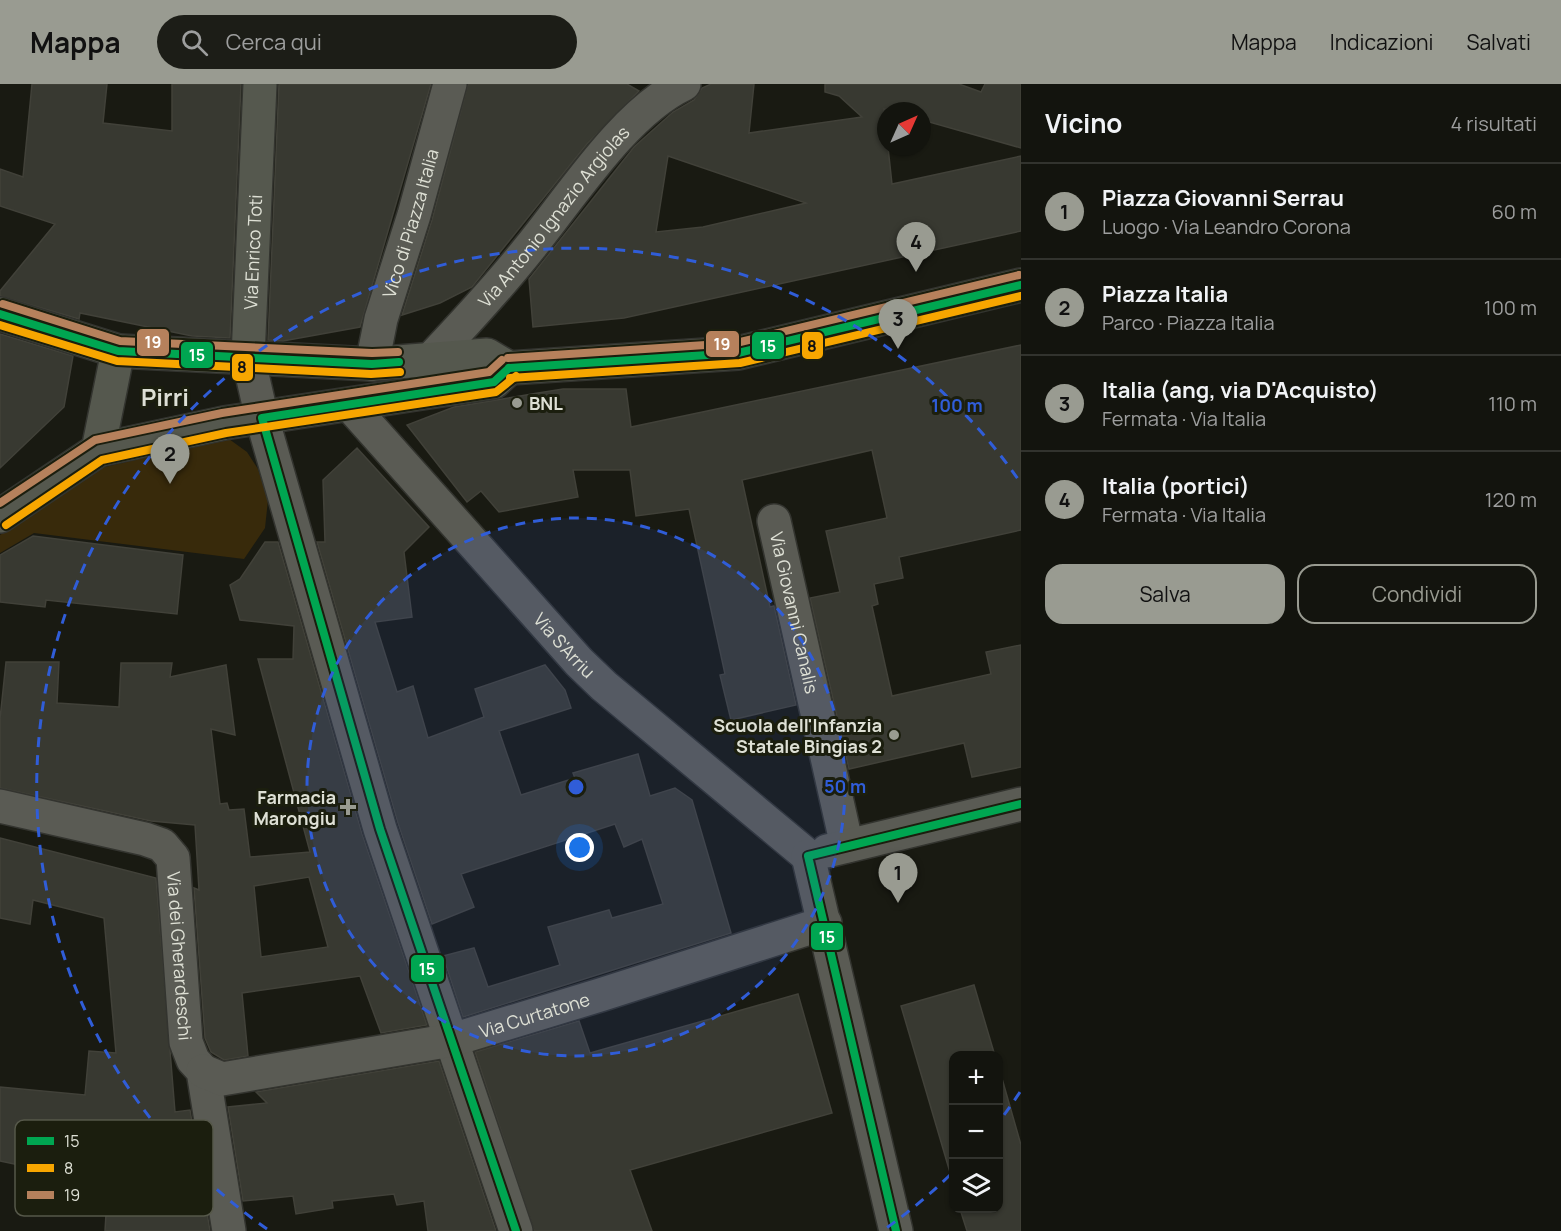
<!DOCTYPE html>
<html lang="it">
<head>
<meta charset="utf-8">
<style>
  :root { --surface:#13140e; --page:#1c1d17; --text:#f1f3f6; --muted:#9d9e9e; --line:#32332e; --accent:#999b91 }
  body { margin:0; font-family:Manrope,sans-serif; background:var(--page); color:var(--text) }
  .controls { position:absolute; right:18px; bottom:18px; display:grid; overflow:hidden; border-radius:12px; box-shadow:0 2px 4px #0004 }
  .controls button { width:54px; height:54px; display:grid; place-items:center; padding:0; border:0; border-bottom:2px solid var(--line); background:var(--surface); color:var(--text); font:30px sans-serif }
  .compass { position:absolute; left:877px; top:18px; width:54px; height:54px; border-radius:50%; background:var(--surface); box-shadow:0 2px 4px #0004; rotate:45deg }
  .you { position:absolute; left:580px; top:764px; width:21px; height:21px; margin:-15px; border:4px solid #fff; border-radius:50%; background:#1a73e8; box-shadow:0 0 0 9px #1a73e833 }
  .badge { display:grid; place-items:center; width:39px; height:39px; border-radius:50%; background:var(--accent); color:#111; font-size:20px; font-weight:700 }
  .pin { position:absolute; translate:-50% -50px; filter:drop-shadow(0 2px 3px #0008) }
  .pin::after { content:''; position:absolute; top:32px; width:21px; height:18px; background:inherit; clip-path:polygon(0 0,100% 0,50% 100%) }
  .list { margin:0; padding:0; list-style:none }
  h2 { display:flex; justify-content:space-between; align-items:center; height:78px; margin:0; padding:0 24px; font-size:26px }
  h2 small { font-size:20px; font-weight:400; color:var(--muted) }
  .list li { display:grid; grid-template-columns:39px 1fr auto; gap:18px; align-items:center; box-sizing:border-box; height:96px; padding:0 24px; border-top:2px solid var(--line) }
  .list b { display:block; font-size:22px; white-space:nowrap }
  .list p { margin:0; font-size:20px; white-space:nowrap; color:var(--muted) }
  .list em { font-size:20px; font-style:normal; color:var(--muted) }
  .actions { display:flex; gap:12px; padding:18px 24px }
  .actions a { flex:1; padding:14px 0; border:2px solid var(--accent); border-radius:18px; text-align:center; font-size:21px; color:var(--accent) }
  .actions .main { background:var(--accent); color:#111 }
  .icon { flex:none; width:33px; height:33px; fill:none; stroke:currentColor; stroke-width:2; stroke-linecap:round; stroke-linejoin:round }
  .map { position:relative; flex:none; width:1021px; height:1147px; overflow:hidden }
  header { display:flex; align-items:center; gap:36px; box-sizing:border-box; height:84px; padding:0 30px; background:var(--accent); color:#111 }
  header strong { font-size:28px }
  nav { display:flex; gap:33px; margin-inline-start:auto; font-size:21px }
  .search { width:420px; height:54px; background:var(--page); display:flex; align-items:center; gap:15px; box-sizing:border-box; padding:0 21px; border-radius:33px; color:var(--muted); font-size:22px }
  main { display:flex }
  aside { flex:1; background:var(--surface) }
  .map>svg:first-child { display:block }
</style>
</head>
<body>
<header>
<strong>Mappa</strong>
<div class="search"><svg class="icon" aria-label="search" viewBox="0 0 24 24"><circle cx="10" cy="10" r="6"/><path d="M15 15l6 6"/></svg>Cerca qui</div>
<nav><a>Mappa</a><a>Indicazioni</a><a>Salvati</a></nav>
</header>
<main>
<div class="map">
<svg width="1021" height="1147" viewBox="0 0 1021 1147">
  <rect width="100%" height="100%" fill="#191a12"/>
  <polygon fill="#382a0b" points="229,355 247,368 258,385 268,416 265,444 244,475 34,449 0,469 0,451 100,384"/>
  <g fill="#383931" stroke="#414139" stroke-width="1.5" fill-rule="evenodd">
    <polygon points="32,0 107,0 103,39 172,47 172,0 241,0 230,254 192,252 80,229 79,235 0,212 0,207 55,140 0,122 0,85 23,93"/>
    <polygon points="279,0 431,0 360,243 283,257 268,256"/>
    <polygon points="468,0 627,0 639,7 587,60 472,203 440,219 402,231 432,136"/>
    <path d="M711,0H754L749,49L862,33L839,12L825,8V0H959L981,8L985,0H1021V64L922,36V27L884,25L886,63H888L892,100L1021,72V147L624,234L533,243L529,195L634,63L673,28L694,16L702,4ZM668,72L806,119L703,143L656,148Z"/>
    <polygon points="0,250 73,272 64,323 0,384"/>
    <polygon points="1021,261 1021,446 899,473 903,494 874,500 878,520 872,522 892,612 991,590 986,568 1021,561 1021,683 972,693 964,659 849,685 810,514 840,508 826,447 887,434 872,366 742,396 770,523 774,522 796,621 731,636 720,591 725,590 689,425 636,432 630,386 573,386 578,413 499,428 481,407 467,418 407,341 454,323 538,309 563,305 626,305 631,343"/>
    <polygon points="357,364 429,443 404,468 412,533 375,538 397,608 413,602 428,654 484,633 475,605 545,581 565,606 571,624 499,647 521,711 575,694 573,689 638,670 650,712 675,704 692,716 731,849 463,933 443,872 474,864 488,903 560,881 548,843 609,826 612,834 663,820 642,755 624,763 615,740 461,790 474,823 432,840 398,739 317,458 325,458 323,396"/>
    <polygon points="33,452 183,471 177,530 46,516 45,523 0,518 0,471"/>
    <path d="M265,458H278L362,750L427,941L381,949L360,892L242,909L248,972L224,976L211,968L205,954L194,804L199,806L195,741L151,737L0,704V635L6,578H59L57,619L119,623L121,579H172L170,593L226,581L235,651L211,645L220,720L227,719L229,726L244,725L250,773L310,768L258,575H293L294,542L240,536L230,501L240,495ZM309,793L328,863L261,873L254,802Z"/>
    <polygon points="0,754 156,794 175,1028 190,1026 210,1147 105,1147 109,1080 19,1081 0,1077 0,1003 85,1011 89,967 116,969 104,834 33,816 30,840 0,834"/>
    <polygon points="974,901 995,972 954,972 954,1102 901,922"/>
    <polygon points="798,910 832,1029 630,1086 652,1147 534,1147 475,968 579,937 590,969"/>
    <polygon points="439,977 496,1147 428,1147 424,1117 397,1121 394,1110 332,1117 333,1124 296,1130 293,1112 243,1117 228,1023 267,1019 256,1008"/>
    <polygon points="999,984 1021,1061 1021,1147 967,1147 960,1125 999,1125"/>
  </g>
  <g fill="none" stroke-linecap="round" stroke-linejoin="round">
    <g stroke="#33342f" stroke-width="36">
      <g id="street">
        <polyline points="248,273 262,334 380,745 516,1147"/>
        <path id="s1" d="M431,275C466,238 500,201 531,162C573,110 625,28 684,0"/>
        <path id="s2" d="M372,280L381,235L414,131L450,0"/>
        <path id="s3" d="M350,321L579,578L604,602L808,772"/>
        <path id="s4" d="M774,437L847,762"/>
        <path id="s5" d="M0,722L145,755L162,761L173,774L186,958L193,976L203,987L229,1147"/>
        <polyline points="827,767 1021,720"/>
        <polyline points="808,772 896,1147"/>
        <path id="s6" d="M203,987L222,995L452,956L600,911L825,839"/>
      </g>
    </g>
    <g stroke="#33342f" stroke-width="36">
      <g id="secondary">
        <polyline points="0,230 118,267 372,280 487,271 509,284"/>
        <path id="s7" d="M248,273L260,0"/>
        <polyline points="509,284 738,269 1021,201"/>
        <polyline points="98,366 118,267"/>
        <polyline points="0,432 98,366 224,339 494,298 509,284"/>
      </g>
    </g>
    <use href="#street" stroke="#5a5b54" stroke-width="33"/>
    <use href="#secondary" stroke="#55584e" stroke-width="33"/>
    <g stroke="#1b1e0e" stroke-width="12">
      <g id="bus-1">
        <polyline points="0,230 118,267 372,280 399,278"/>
        <polyline points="509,284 494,298 262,334 380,745 516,1147"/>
        <polyline points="509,284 738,269 1021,201"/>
        <polyline points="896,1147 808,772 1021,720"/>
      </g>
    </g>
    <g stroke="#1b1e0e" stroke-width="12">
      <g id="bus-2">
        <polyline points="0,241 117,277 371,290 400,288"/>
        <polyline points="510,294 740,279 1021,212"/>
        <polyline points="6,441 102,376 226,349 496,308 516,292"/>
      </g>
    </g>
    <g stroke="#1b1e0e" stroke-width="12">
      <g id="bus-3">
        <polyline points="3,220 120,257 372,269 398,268"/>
        <polyline points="508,274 736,259 1019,191"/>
        <polyline points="0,419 95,356 222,329 489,288 502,276"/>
      </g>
    </g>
    <use href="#bus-1" stroke="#00a651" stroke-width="8"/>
    <use href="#bus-2" stroke="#f7a600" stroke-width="8"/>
    <use href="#bus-3" stroke="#b6815c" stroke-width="8"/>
  </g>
  <circle cx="576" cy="703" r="269" fill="#305dd8" fill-opacity=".12"/>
  <g fill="none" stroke="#305dd8" stroke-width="3" stroke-dasharray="10 8">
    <circle cx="576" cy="703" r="269"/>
    <path d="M1020 1008A539 539 0 0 1 1001 1035M950 1091A539 539 0 0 1 885 1145M267 1145A539 539 0 1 1 1020 398"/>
  </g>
  <g fill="#999b91" stroke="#1b1e0e" stroke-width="2">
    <circle cx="517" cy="319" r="6"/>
    <circle cx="894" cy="651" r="6"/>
    <path d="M345 714h6v6h6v6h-6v6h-6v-6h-6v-6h6z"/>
  </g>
  <g text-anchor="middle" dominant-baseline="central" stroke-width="6" stroke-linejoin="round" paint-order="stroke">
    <g font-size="18" fill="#dee0d5" stroke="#1b1e0e">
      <text stroke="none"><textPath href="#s1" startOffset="188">Via Antonio Ignazio Argiolas</textPath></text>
      <text stroke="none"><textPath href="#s2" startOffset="146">Vico di Piazza Italia</textPath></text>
      <text stroke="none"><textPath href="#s7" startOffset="105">Via Enrico Toti</textPath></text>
      <text stroke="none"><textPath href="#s4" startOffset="94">Via Giovanni Canalis</textPath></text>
      <text stroke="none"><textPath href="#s3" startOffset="322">Via S'Arriu</textPath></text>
      <text stroke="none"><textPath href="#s5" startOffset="282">Via dei Gherardeschi</textPath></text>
      <text stroke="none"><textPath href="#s6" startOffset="340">Via Curtatone</textPath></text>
    </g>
    <g font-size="18" font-weight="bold" fill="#dee0d5" stroke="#1b1e0e" text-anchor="end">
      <text x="529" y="319" text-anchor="start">BNL</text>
      <text x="882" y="641">Scuola dell'Infanzia<tspan x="882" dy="21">Statale Bingias 2</tspan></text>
      <text x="336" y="713">Farmacia<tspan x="336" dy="21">Marongiu</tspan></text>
    </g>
    <g font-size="24" font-weight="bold" fill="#dee0d5" stroke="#1b1e0e">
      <text x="165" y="312">Pirri</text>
    </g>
  </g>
  <rect x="15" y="1036" width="198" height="96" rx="9" fill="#1b1e0e" stroke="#56584a" stroke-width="1.5"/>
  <rect x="27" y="1053" width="27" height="8" fill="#00a651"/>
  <rect x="27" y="1080" width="27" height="8" fill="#f7a600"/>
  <rect x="27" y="1107" width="27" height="8" fill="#b6815c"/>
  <g font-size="16" fill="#dee0d5">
    <text x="64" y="1063">15</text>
    <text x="64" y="1090">8</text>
    <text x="64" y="1117">19</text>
  </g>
  <circle cx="576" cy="703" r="9" fill="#305dd8" stroke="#1b1e0e" stroke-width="3"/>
  <g font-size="18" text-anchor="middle" font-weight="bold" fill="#305dd8" stroke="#1b1e0e" stroke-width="6" stroke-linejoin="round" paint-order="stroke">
    <text x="957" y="328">100 m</text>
    <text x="845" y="709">50 m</text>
  </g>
  <g stroke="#1b1e0e" stroke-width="2">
    <rect x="136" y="244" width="34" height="29" rx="6" fill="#b6815c"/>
    <rect x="705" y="246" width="35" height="28" rx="6" fill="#b6815c"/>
    <rect x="801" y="247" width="23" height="29" rx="6" fill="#f7a600"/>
    <rect x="751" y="247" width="34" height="29" rx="6" fill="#00a651"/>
    <rect x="180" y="257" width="34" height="28" rx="6" fill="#00a651"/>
    <rect x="231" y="269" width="23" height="29" rx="6" fill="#f7a600"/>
    <rect x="810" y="838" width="34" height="29" rx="6" fill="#00a651"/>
    <rect x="410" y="870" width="35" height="29" rx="6" fill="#00a651"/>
  </g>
  <g font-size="16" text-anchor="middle" font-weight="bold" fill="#fff">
    <text x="153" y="264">19</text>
    <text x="722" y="266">19</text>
    <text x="768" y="268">15</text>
    <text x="197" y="277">15</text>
    <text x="827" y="859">15</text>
    <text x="427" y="891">15</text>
  </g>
  <g font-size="16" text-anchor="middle" font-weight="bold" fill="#111">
    <text x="812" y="268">8</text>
    <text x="242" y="289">8</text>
  </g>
</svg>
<div class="controls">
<button>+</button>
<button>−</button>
<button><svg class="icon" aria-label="layers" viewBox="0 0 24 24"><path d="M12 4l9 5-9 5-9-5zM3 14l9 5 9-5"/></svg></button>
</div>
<svg class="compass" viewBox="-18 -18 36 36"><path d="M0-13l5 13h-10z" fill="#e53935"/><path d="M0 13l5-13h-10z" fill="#9d9e9e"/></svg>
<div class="you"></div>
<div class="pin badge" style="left:898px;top:819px">1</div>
<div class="pin badge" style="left:170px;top:400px">2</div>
<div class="pin badge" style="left:898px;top:265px">3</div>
<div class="pin badge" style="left:916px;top:188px">4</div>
</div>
<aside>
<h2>Vicino<small>4 risultati</small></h2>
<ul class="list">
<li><span class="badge">1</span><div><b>Piazza Giovanni Serrau</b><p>Luogo · Via Leandro Corona</p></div><em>60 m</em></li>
<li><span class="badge">2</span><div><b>Piazza Italia</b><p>Parco · Piazza Italia</p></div><em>100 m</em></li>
<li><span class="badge">3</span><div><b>Italia (ang, via D'Acquisto)</b><p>Fermata · Via Italia</p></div><em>110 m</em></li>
<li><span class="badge">4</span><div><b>Italia (portici)</b><p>Fermata · Via Italia</p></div><em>120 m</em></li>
</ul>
<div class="actions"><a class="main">Salva</a><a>Condividi</a></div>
</aside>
</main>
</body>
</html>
